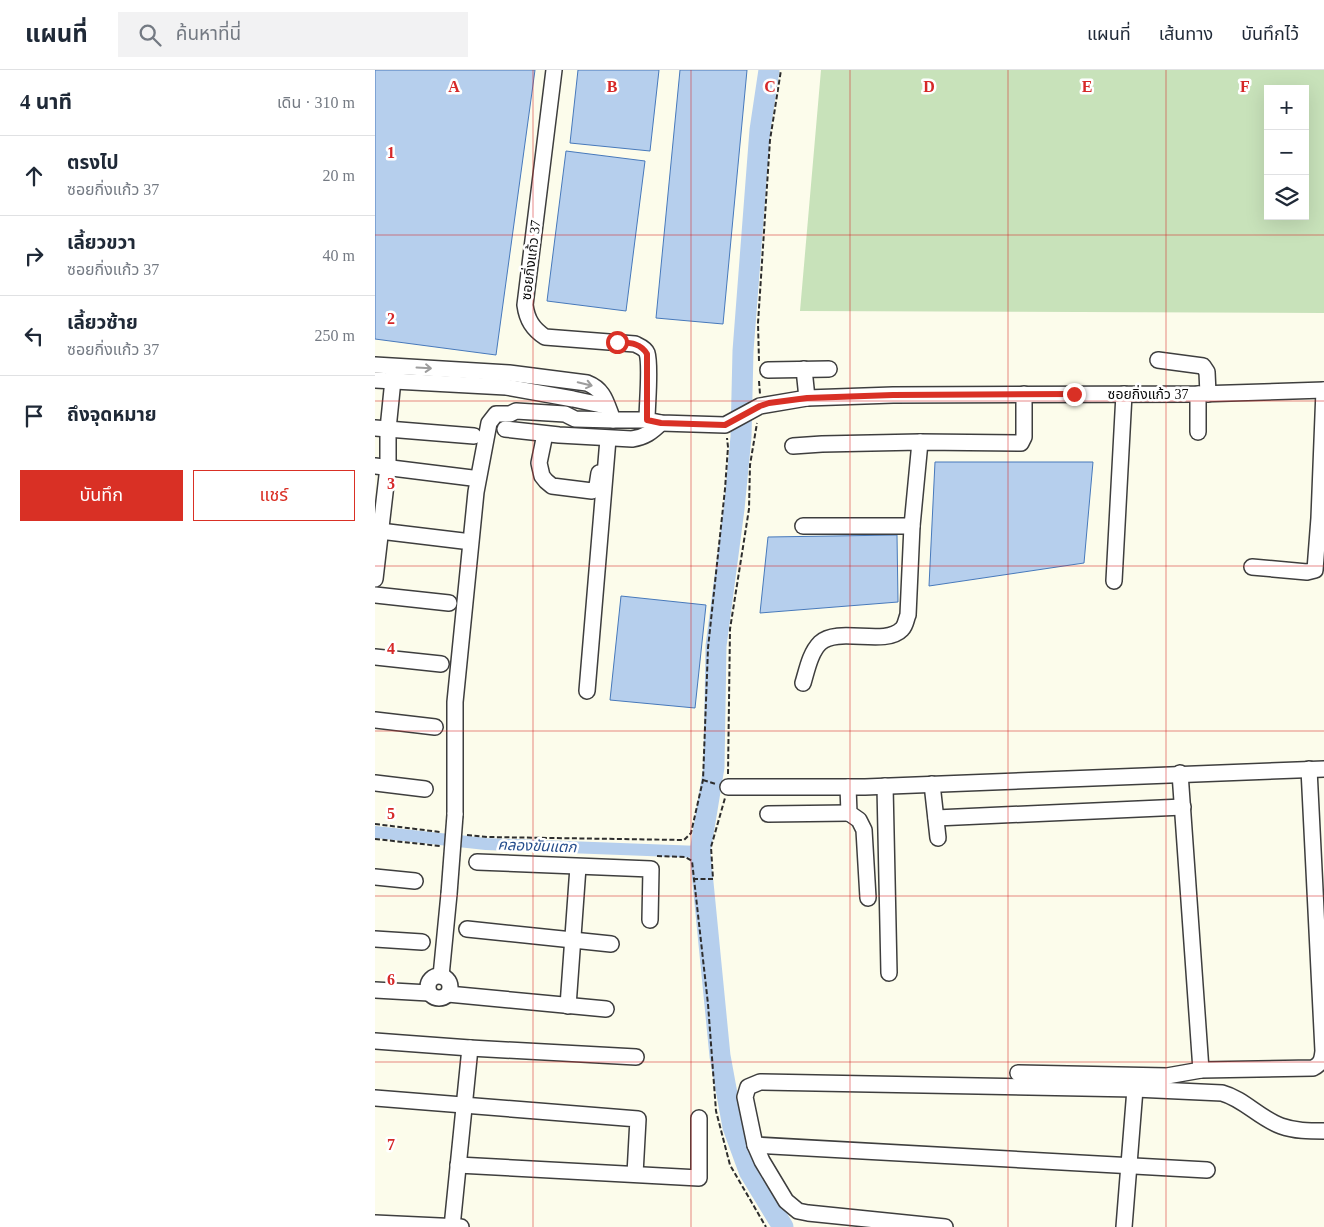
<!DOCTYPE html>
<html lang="th">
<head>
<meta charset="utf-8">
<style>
  :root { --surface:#fff; --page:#f2f2f3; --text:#1f2937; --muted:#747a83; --line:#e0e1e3; --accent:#d93025 }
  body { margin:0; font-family:"Times New Roman","Noto Sans Thai",serif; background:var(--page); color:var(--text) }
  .controls { position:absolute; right:15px; top:15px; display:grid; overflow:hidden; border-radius:0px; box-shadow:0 5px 20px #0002 }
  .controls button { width:45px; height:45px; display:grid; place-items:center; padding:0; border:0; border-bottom:1px solid var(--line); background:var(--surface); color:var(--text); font:25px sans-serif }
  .stop { position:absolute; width:15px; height:15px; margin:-11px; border:4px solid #d93025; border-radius:50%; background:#fff }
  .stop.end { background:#d93025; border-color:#fff; box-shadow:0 1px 5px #0008 }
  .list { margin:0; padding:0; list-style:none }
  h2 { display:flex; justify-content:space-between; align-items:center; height:65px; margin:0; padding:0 20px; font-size:21px }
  h2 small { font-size:16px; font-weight:400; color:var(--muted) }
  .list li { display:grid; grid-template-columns:32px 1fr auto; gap:15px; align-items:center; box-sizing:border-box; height:80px; padding:0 20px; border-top:1px solid var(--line) }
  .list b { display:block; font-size:19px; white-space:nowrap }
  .list p { margin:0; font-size:16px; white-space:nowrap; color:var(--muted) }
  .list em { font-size:16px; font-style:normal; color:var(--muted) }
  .actions { display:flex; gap:10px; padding:15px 20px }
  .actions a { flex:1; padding:11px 0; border:1px solid var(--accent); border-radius:0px; text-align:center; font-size:18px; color:var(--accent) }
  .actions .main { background:var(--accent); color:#fff }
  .icon { flex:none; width:28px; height:28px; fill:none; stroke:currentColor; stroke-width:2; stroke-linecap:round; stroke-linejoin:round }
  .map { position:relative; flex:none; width:949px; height:1157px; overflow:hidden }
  header { display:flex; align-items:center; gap:30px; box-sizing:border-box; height:70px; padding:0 25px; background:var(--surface); border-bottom:1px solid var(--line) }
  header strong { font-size:24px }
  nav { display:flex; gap:28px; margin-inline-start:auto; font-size:18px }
  .search { width:350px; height:45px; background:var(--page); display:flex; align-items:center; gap:12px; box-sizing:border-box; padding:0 18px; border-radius:0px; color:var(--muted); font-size:19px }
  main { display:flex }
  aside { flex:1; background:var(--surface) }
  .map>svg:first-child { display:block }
</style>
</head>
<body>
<header>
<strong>แผนที่</strong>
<div class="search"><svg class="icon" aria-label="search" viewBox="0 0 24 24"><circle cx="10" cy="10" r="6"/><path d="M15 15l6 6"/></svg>ค้นหาที่นี่</div>
<nav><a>แผนที่</a><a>เส้นทาง</a><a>บันทึกไว้</a></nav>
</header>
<main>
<aside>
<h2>4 นาที<small>เดิน · 310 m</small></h2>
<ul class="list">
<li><svg class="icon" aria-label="ahead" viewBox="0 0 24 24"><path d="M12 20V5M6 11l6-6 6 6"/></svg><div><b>ตรงไป</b><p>ซอยกิ่งแก้ว 37</p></div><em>20 m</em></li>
<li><svg class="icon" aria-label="right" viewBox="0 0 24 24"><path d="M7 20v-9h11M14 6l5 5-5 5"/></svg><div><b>เลี้ยวขวา</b><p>ซอยกิ่งแก้ว 37</p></div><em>40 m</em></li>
<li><svg class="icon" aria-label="left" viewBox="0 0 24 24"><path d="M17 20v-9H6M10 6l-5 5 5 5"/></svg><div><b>เลี้ยวซ้าย</b><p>ซอยกิ่งแก้ว 37</p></div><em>250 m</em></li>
<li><svg class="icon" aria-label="arrive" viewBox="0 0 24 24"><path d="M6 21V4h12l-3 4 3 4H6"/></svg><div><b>ถึงจุดหมาย</b></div></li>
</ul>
<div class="actions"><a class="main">บันทึก</a><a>แชร์</a></div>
</aside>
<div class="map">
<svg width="949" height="1157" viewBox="0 0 949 1157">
  <rect width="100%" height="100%" fill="#fcfceb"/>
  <path fill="#c8e2ba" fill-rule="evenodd" d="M446,0H949V243L425,241ZM893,19H930V146H893Z"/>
  <g fill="#b6cfed" stroke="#4779bb">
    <polygon points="0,0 160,0 121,285 0,269"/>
    <polygon points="203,0 284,0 275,81 195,73"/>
    <polygon points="305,0 372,0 348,254 281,248"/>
    <polygon points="191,81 270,91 251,241 172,231"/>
    <polygon points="560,392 718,392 709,493 554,516"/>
    <polygon points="522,465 523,532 385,543 393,467"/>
    <polygon points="246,526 331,535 320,638 235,630"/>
  </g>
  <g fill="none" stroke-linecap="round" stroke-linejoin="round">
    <polyline stroke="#b6cfed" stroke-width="12" points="0,762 111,774 325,782"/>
    <polyline stroke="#b6cfed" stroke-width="21" points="394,0 385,60 368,281 366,367 359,439 341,576 339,697 325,782 345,986 358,1057 374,1101 408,1157"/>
    <g stroke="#3e3e3e" stroke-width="18">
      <g id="minor">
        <path d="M179,0L150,235C152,250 158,259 170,267L260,274C264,276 270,278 272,283C276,295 272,335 272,350L286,353L350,355L385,336L432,328L518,325L823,324L949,320"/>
        <polyline points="783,290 828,296 832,302 833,324"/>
        <path d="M0,295L134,303L212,313C230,320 231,333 238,350H272"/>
        <polyline points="429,299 432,328"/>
        <polyline points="393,300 454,299"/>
        <polyline points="0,310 131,317 198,329 231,336"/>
        <polyline points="823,324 823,362"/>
        <polyline points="0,358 99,366"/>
        <path d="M130,359L184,365L257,369C270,367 277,362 286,353"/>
        <polyline points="170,364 164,393 167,406 171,411 177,416 217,421 222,416 224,403"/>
        <polyline points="418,376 447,374 545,372 646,373 649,367 649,324"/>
        <polyline points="0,396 97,408"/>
        <polyline points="428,456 537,456"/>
        <polyline points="5,461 88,471"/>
        <polyline points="877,497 932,502 940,500 944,448 949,320"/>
        <polyline points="0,509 13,397 13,359 19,300"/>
        <polyline points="739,511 749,324"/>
        <polyline points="0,525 74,533"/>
        <polyline points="0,587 66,594"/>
        <path d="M428,613C432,600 435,583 445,573C463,556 510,577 527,559C531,555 531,549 533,545L537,456L545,372"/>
        <polyline points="212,621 233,369"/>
        <polyline points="0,650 60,657"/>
        <polyline points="805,703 826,1000"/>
        <polyline points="0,713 50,719"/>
        <polyline points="557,714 563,768"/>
        <polyline points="510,716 514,903"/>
        <polyline points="353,717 490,717 949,699"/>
        <polyline points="473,717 474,743 484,750 489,760 493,828"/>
        <polyline points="393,744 474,743"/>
        <polyline points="80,745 80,632 101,422 114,353 121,344 135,344 141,341 190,344 200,349 238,350"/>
        <polyline points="561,748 808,737"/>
        <polyline points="102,792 276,799 275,850"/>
        <polyline points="0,807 40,811"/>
        <polyline points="92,859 236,874"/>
        <polyline points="0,869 47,872"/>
        <circle cx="64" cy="917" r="11"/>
        <polyline points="66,906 74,824"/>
        <polyline points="0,920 54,923"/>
        <polyline points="73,924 231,939"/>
        <polyline points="193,936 203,797"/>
        <polyline points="0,971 95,978 261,987"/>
        <path d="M643,1003L792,1006L826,1000L938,998C946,994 947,990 948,981L934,699"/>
        <polyline points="0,1028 263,1049 260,1104"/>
        <polyline points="380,1075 832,1100"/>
        <polyline points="83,1095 324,1108 324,1048"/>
        <polyline points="0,1153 86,1157"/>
        <polyline points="77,1157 95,978"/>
        <path d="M570,1157L433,1143L423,1141L411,1131L387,1091L380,1075L370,1027L373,1017L385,1012L760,1019L847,1023C869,1029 884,1048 906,1056C920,1061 934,1061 949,1061"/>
        <polyline points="749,1157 760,1019"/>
      </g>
    </g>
    <g stroke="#2d2d2d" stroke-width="2" stroke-dasharray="5 2.5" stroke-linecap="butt">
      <polyline points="384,291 383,253 395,70 406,0"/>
      <polyline points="384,311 385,324"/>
      <polyline points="353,704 355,559 374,439 375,395 382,353"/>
      <polyline points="328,710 341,714"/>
      <polyline points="0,754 65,762"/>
      <polyline points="92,765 112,767 309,770 316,763 328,710 333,578 350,419 353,377 352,368"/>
      <polyline points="0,769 65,776"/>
      <polyline points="282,786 310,787 317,791 333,934 341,1041 355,1095 391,1157"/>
      <polyline points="318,809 338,809 336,777 350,728"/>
    </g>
    <use href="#minor" stroke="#fff" stroke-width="15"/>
    <g stroke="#3e3e3e" stroke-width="18" stroke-linecap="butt">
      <polyline id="minor-bridge" points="74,824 80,745"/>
    </g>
    <use href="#minor-bridge" stroke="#fff" stroke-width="15"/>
  </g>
  <defs><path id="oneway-shaft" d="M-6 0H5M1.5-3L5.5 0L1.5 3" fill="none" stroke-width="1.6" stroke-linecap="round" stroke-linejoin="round" transform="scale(1.25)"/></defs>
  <g stroke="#9d9d9d">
    <use href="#oneway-shaft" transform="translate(49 298) rotate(3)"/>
    <use href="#oneway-shaft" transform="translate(210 314) rotate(13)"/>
  </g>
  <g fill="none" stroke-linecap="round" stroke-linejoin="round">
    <path stroke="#d93025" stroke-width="6" d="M242,272C253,273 265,272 272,284V350L286,353L350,355L385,336L394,333L432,328L518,325L699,324"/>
  </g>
  <path fill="none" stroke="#d62828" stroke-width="1" stroke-opacity="0.55" d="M158,0V1157M316,0V1157M475,0V1157M633,0V1157M791,0V1157M0,165H949M0,331H949M0,496H949M0,661H949M0,826H949M0,992H949"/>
  <g text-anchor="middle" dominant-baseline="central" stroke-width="5" stroke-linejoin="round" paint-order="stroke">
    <g font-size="14" fill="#0b0b0b" stroke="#fff">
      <text transform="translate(156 190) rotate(-83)">ซอยกิ่งแก้ว 37</text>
      <text x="773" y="324">ซอยกิ่งแก้ว 37</text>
    </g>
    <g font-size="15" font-style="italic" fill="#254d8c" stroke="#fff">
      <text transform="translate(162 776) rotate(2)">คลองขันแตก</text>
    </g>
  </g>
  <g font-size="16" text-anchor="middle" font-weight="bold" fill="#d62828" stroke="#fff" stroke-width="5" stroke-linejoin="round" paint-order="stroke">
    <text x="79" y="22">A</text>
    <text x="237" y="22">B</text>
    <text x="395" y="22">C</text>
    <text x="554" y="22">D</text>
    <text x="712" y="22">E</text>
    <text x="870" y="22">F</text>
    <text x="16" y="88">1</text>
    <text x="16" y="254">2</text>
    <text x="16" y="419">3</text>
    <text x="16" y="584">4</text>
    <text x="16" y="749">5</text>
    <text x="16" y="915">6</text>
    <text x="16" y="1080">7</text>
  </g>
</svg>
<div class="controls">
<button>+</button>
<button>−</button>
<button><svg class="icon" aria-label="layers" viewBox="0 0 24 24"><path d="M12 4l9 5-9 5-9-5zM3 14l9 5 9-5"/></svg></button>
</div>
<div class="stop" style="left:242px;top:272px"></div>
<div class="stop end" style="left:699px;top:324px"></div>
</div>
</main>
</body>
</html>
